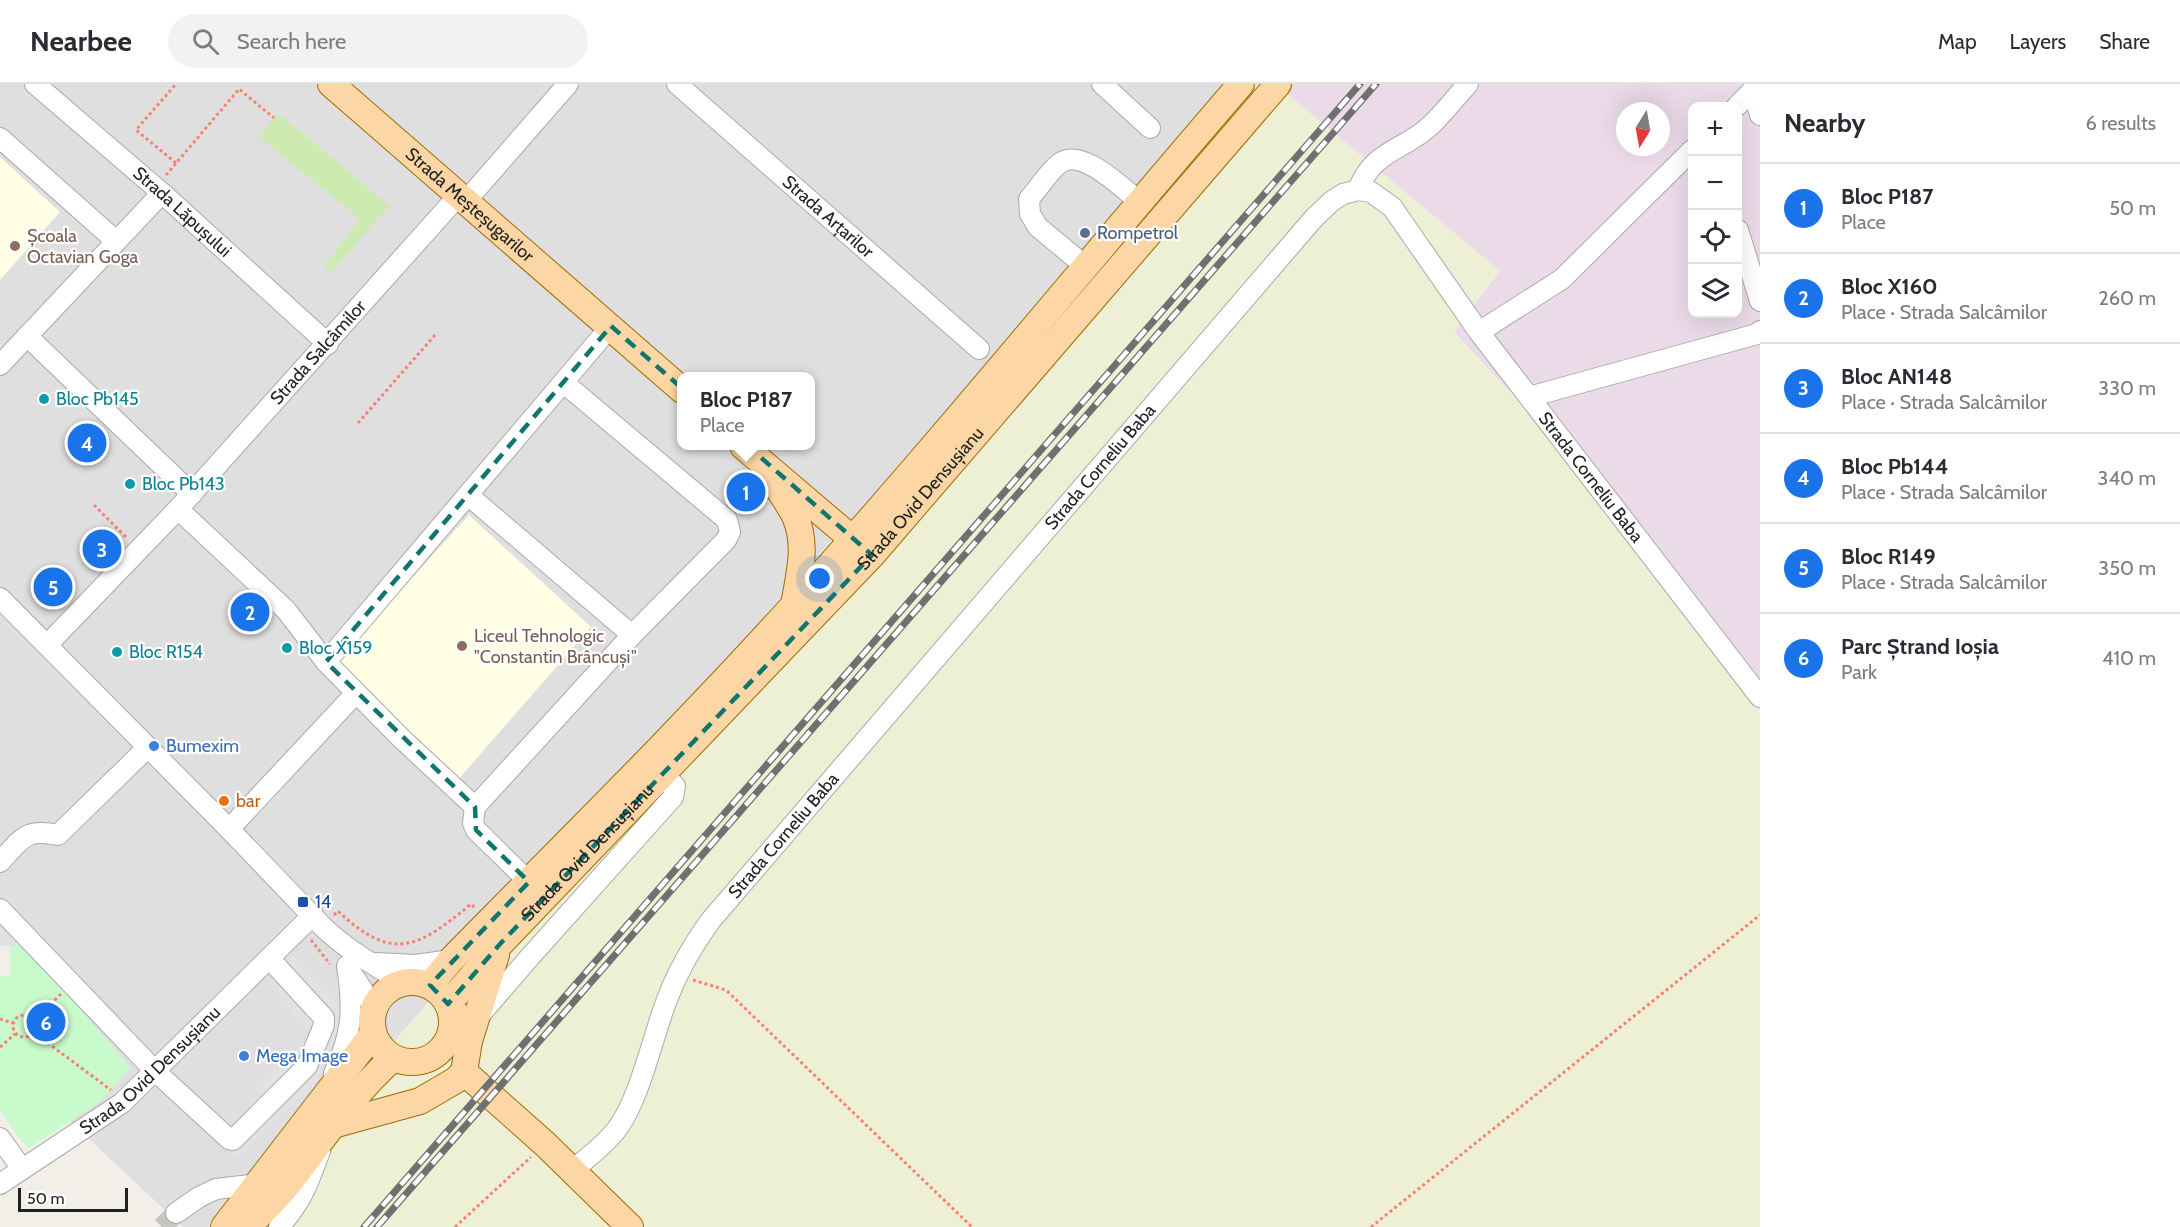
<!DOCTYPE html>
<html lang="en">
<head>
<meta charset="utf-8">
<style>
  :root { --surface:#fff; --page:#f2f2f3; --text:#2b2b33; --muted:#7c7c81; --line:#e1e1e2; --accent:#1a73e8 }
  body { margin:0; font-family:Cabin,sans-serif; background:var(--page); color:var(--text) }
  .controls { position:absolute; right:18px; top:18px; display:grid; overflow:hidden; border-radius:12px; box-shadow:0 6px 24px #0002 }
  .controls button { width:54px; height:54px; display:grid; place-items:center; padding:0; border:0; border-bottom:2px solid var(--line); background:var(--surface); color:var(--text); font:30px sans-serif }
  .compass { position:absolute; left:1616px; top:18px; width:54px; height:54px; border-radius:50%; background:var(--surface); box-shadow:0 6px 24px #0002; rotate:191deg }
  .scale { position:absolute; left:18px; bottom:15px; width:110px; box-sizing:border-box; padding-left:6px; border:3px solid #222; border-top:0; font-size:16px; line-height:21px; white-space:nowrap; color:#222; -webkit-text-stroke:4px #fff; paint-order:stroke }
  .you { position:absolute; left:820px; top:495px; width:21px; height:21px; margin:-15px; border:4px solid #fff; border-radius:50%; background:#1a73e8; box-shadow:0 0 0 9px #1a73e833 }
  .badge { display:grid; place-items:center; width:39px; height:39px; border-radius:50%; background:var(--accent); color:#fff; font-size:20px; font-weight:700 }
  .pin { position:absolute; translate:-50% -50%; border:3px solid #fff; box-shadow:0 2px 6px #0006 }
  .popup { position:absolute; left:677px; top:288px; width:138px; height:78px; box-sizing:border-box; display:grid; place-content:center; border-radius:12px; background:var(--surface); filter:drop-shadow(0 2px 4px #0005); font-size:20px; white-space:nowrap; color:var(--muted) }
  .popup b { font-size:22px; color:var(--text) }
  .popup::after { content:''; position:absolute; left:50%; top:100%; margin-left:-12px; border:12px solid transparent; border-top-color:var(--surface) }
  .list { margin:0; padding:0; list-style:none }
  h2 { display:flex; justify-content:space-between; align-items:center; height:78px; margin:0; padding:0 24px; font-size:26px }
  h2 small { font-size:20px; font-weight:400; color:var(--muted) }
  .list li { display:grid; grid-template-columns:39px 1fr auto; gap:18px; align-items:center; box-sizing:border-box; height:90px; padding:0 24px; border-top:2px solid var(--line) }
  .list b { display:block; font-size:22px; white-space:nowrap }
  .list p { margin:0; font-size:20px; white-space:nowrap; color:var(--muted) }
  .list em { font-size:20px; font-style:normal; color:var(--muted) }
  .icon { flex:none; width:33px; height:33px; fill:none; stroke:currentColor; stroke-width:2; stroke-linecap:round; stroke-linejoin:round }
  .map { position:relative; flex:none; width:1760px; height:1143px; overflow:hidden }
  header { display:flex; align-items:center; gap:36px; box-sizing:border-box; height:84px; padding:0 30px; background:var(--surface); border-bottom:2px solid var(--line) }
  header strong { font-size:28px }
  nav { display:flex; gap:33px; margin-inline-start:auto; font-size:21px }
  .search { width:420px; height:54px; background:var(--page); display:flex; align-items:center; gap:15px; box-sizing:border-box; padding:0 21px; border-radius:33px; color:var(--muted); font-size:22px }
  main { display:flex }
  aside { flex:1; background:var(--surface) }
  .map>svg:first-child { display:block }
</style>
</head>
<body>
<header>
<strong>Nearbee</strong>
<div class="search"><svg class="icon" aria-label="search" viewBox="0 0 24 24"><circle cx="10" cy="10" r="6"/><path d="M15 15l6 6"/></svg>Search here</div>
<nav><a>Map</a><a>Layers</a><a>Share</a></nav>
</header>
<main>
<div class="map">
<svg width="1760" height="1143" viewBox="0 0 1760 1143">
  <rect width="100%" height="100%" fill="#f2efe9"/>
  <path fill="#e0dfdf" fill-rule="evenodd" d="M0,0H1232L925,362L844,442L232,1143H183L43,1012L93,952L0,850ZM682,292H810V362H682Z"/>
  <path fill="#ebdbe8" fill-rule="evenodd" d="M1275,0H1760V605L1568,370L1454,248L1500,187ZM1692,22H1738V230H1692ZM1625,27H1661V63H1625Z"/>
  <g fill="#ffffe5">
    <polygon points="0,73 60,128 0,196"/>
    <polygon points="469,431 591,543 457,697 333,581"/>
  </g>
  <polygon fill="#eef0d5" points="1232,0 1275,0 1500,187 1490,198 1454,249 1568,370 1760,605 1760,1143 232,1143 844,442 925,362"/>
  <polygon fill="#cdebb0" points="278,29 390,122 330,189 324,182 360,135 259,53"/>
  <polygon fill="#c8facc" points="11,846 131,984 102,1016 28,1065 0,1027 0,892 11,892 9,862"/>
  <g fill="#e2e2e2">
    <polygon points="0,826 16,843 16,862 0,862"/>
    <polygon points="294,873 335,917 344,934 316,997 237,1073 220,1056 263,1014 255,1005 311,952 268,899"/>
  </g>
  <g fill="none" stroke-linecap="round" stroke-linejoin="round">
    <polyline stroke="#c8c6c1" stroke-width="20" stroke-dasharray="20 10" stroke-linecap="butt" points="162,1143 176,1129"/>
    <g stroke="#a9a9a9" stroke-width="22">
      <g id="minor">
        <path id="s1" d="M35,0L162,109L328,260"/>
        <path id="s2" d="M677,0L979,265"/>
        <polyline points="1102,0 1150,44"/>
        <polyline points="1753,6 1760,31"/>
        <polyline points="1737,22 1759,0"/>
        <polyline points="0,54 116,157"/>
        <path d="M1358,106C1373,66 1403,67 1430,42C1444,29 1455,14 1468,0"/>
        <polyline points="466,117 568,0"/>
        <polyline points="1738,146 1760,217"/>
        <path d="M1085,182L1038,143L1030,130L1029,115C1039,104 1048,88 1060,79C1082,63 1123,105 1140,118"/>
        <polyline points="1479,248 1562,195 1692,66"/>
        <polyline points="27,252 192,410"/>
        <polyline points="0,281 162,109"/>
        <polyline points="1529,313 1757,250 1760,247"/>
        <polyline points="468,411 632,551"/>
        <polyline points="178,425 286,526 326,578 401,654 475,723"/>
        <path d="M0,514L229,745L323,843C347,866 375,882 403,898"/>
        <path id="s3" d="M47,561L178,425L459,111"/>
        <polyline points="326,578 611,242"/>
        <polyline points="229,745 356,609"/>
        <path d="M0,778C22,755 24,744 58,751L148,663"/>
        <polyline points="529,798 476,746 473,739 475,723 632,551 726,456 730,448 727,436 564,299"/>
        <polyline points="0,825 155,987 229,1055 233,1056 307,982 324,941 324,934 269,874"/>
        <polyline points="376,879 416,881 451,876"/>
        <polyline points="350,887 374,923"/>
        <polyline points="479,932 529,874 673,713 675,702 662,689"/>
        <path d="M334,990C352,949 354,927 347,882"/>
        <polyline points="0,1054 22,1085"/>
        <path id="s4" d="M573,1086C588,1073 605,1061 617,1045C639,1016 652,956 665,921C676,890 692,862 711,836L1314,134L1332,117L1343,110L1358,106L1371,108L1392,123L1479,248L1760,613"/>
        <path id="s5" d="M0,1100L122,1019L313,831"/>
        <polyline points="176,1129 199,1113 216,1105 259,1100"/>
        <path d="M279,1143C303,1116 308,1099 320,1067"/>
      </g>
    </g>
    <g stroke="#a06b00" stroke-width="28">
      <g id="major">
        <path id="s6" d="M331,0L682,306"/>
        <polyline points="743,362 864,465"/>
        <path d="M773,396C780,408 789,420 795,432C808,461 799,492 794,521"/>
        <circle cx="412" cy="938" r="40"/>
        <path d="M430,901L451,876C566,759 683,644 793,522C947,352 1091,173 1241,0"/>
        <path id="s7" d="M448,920L500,860L872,471L1278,0"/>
        <polyline points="469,957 496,871"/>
        <polyline points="464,988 545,1060 630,1143"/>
        <polyline points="333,1041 420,1017 456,996 464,988 469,957 462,936 451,925"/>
        <polyline points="224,1143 373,950"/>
        <path d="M248,1143C263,1127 279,1112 292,1095C324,1053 354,1009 393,974"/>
      </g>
    </g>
    <g stroke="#fa8072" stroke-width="3" stroke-dasharray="3 3" stroke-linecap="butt">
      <polyline points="176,79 136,46 176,0"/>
      <polyline points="166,91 239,5 274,34"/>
      <polyline points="358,339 435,251"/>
      <polyline points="94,421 127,454"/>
      <path d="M334,831L338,827C393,879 418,864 471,820L475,824"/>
      <polyline points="311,856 330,880"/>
      <polyline points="693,896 726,906 972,1143"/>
      <circle cx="24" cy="942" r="11"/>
      <polyline points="0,935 13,939"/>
      <polyline points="33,937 61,910"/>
      <polyline points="33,948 111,1006"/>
      <polyline points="0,963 15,950"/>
      <polyline points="455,1143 531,1073"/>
      <polyline points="1371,1143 1760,831"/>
    </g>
    <use href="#minor" stroke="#fff" stroke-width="20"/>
    <use href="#major" stroke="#fcd6a4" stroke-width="26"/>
    <g stroke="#707070" stroke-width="7">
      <g id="rail">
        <polyline points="364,1143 1360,0"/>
        <polyline points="377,1143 1376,0"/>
      </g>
    </g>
    <use href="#rail" stroke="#fff" stroke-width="4.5" stroke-dasharray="14" stroke-linecap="butt"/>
  </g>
  <path fill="none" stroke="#0f766e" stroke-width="4.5" stroke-dasharray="12 8" stroke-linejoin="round" d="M611,242L872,471L500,860L448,920L430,901L529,798L476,746L475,723L326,578Z"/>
  <circle fill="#5c6f8a" stroke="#fff" stroke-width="2" cx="1085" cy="149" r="6"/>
  <g fill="#8d6e63" stroke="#fff" stroke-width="2">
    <circle cx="15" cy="162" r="6"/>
    <circle cx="462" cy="562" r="6"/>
  </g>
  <g fill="#0f9aa8" stroke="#fff" stroke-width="2">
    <circle cx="44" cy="315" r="6"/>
    <circle cx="130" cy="400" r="6"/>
    <circle cx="287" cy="564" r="6"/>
    <circle cx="117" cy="568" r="6"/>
  </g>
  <g fill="#3f7fe0" stroke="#fff" stroke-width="2">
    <circle cx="154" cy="662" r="6"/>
    <circle cx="244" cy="972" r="6"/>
  </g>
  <circle fill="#e8710a" stroke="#fff" stroke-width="2" cx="224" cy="717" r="6"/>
  <rect fill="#1a4fb4" stroke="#fff" stroke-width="2" x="297" y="812" width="12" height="12" rx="3"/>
  <g text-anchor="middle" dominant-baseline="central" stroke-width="4.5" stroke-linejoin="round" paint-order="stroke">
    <g font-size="18" fill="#222" stroke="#fff">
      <text stroke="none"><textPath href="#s6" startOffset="184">Strada Meșteșugarilor</textPath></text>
      <text stroke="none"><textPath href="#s1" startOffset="195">Strada Lăpușului</textPath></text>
      <text stroke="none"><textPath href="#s2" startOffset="201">Strada Arțarilor</textPath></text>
      <text stroke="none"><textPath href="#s3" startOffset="399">Strada Salcâmilor</textPath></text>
      <text stroke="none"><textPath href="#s4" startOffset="888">Strada Corneliu Baba</textPath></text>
      <text stroke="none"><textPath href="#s4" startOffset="1644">Strada Corneliu Baba</textPath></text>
      <text stroke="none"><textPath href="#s7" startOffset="692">Strada Ovid Densușianu</textPath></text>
      <text stroke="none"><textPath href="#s4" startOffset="402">Strada Corneliu Baba</textPath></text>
      <text stroke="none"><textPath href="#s7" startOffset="206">Strada Ovid Densușianu</textPath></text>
      <text stroke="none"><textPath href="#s5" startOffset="189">Strada Ovid Densușianu</textPath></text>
    </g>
    <g font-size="18" fill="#4e5e75" stroke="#fff" text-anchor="start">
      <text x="1097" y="149">Rompetrol</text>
    </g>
    <g font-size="18" fill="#785e54" stroke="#fff" text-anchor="start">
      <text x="27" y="152">Școala<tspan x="27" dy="21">Octavian Goga</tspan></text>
      <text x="474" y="552">Liceul Tehnologic<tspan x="474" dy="21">"Constantin Brâncuși"</tspan></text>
    </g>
    <g font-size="18" fill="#0d838f" stroke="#fff" text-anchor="start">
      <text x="56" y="315">Bloc Pb145</text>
      <text x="142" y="400">Bloc Pb143</text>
      <text x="299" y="564">Bloc X159</text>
      <text x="129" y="568">Bloc R154</text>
    </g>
    <g font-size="18" fill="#366cbe" stroke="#fff" text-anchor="start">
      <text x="166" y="662">Bumexim</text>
      <text x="256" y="972">Mega Image</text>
    </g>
    <g font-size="18" fill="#c56008" stroke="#fff" text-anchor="start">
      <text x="236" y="717">bar</text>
    </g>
    <g font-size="18" fill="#164399" stroke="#fff" text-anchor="start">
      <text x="315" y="818">14</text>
    </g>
  </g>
</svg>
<div class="controls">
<button>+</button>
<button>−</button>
<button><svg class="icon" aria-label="locate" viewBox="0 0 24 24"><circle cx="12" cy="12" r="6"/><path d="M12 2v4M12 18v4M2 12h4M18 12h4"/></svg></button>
<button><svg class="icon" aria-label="layers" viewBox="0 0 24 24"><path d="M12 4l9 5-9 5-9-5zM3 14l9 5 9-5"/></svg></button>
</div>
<svg class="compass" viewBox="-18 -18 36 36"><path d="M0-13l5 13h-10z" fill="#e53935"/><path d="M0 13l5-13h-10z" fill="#7c7c81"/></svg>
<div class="scale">50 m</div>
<div class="you"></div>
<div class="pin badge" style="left:746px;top:408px">1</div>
<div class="popup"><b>Bloc P187</b>Place</div>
<div class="pin badge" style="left:250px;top:528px">2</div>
<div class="pin badge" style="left:102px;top:465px">3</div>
<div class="pin badge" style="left:87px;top:359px">4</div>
<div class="pin badge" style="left:53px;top:503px">5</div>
<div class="pin badge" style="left:46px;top:938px">6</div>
</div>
<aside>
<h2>Nearby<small>6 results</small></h2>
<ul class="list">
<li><span class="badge">1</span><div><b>Bloc P187</b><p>Place</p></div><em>50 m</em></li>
<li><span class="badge">2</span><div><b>Bloc X160</b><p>Place · Strada Salcâmilor</p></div><em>260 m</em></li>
<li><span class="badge">3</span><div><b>Bloc AN148</b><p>Place · Strada Salcâmilor</p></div><em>330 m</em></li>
<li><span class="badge">4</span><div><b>Bloc Pb144</b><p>Place · Strada Salcâmilor</p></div><em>340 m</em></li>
<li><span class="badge">5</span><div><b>Bloc R149</b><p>Place · Strada Salcâmilor</p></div><em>350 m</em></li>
<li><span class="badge">6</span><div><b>Parc Ștrand Ioșia</b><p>Park</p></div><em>410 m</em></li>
</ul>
</aside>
</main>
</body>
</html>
